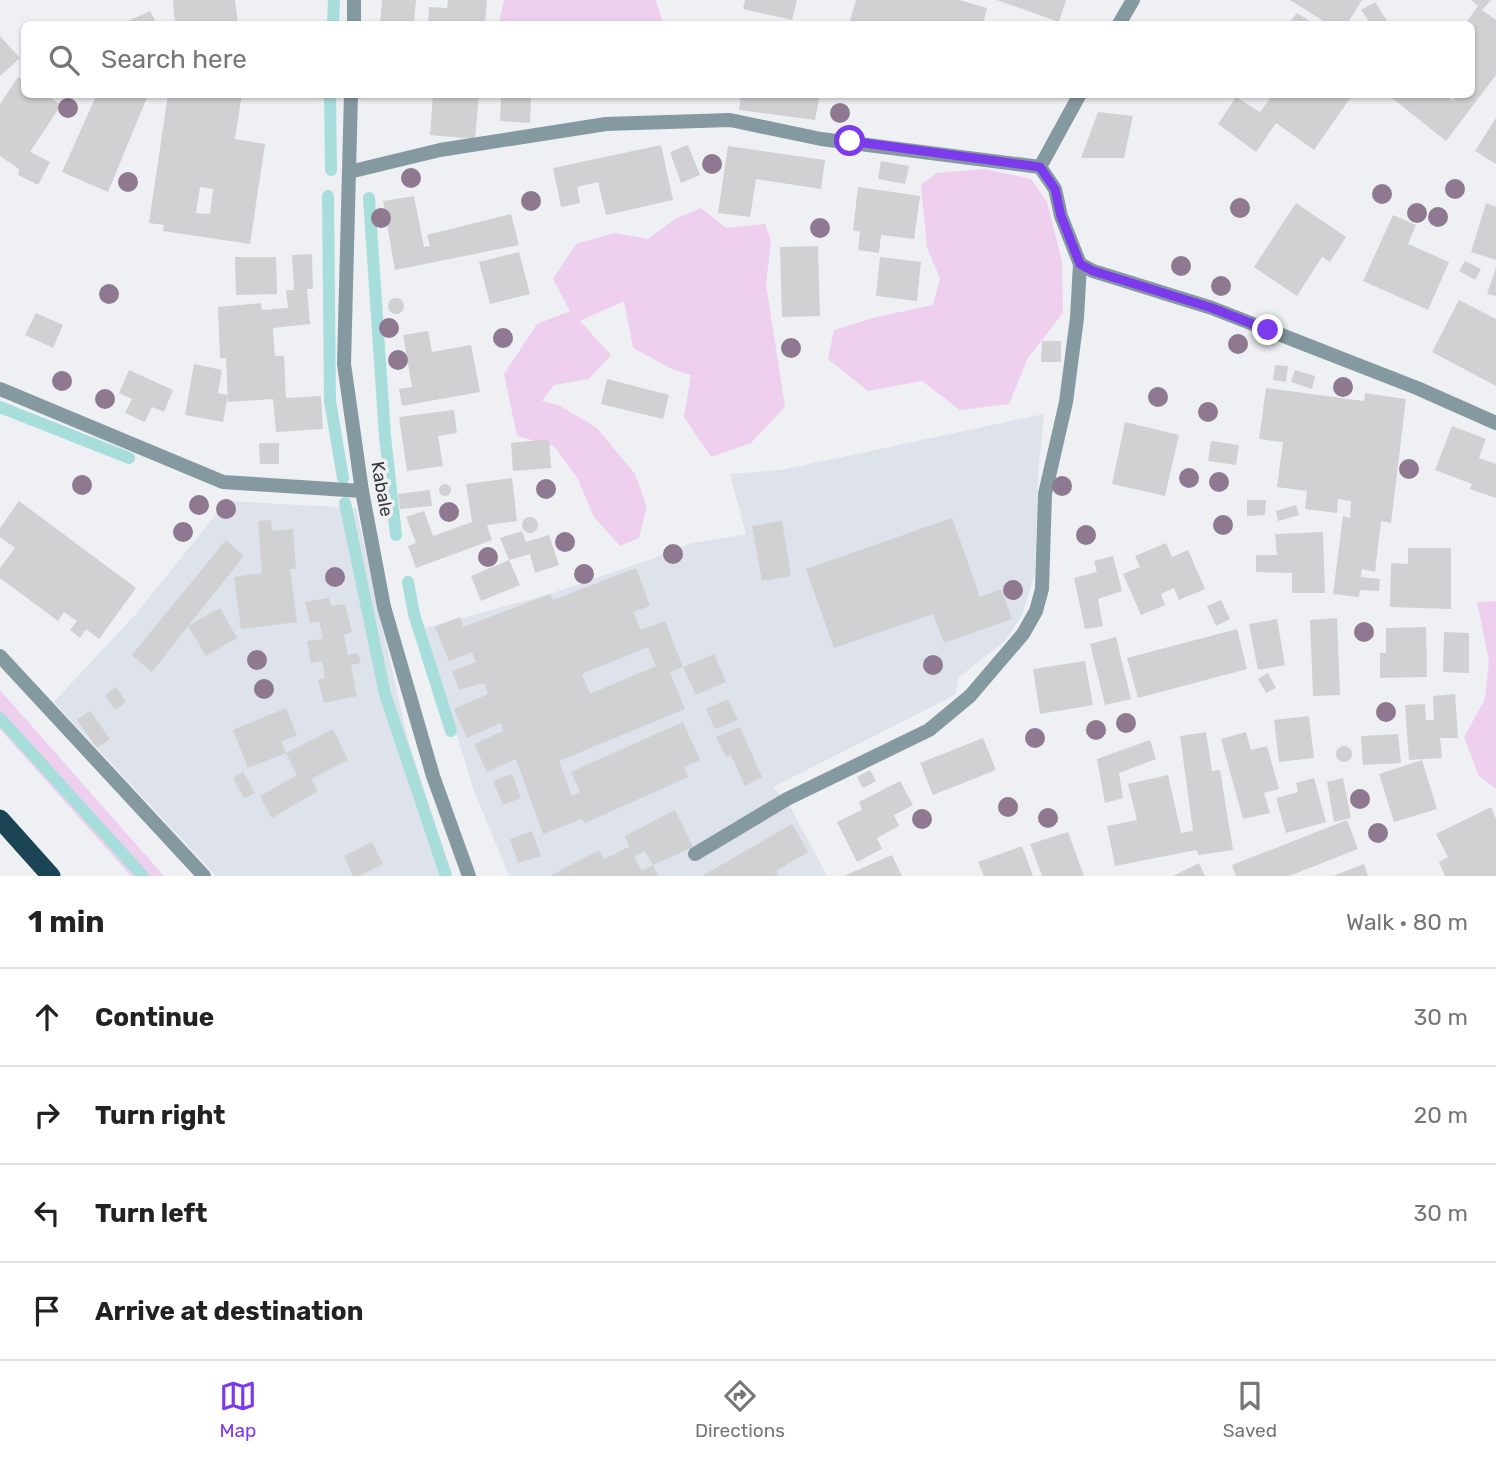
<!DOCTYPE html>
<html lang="en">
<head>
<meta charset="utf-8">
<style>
  :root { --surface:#fff; --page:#f2f2f2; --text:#222; --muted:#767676; --line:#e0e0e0; --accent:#7c3aed }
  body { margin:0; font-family:Rubik,sans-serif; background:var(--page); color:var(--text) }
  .stop { position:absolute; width:21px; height:21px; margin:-16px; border:5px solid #7c3aed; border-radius:50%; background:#fff }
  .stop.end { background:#7c3aed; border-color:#fff; box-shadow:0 2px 7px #0008 }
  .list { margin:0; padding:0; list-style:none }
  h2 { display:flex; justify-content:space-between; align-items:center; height:91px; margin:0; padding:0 28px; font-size:30px }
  h2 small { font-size:23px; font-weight:400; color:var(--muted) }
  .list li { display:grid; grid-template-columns:46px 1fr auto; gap:21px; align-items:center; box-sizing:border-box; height:98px; padding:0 28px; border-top:2px solid var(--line) }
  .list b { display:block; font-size:26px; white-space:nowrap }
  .list em { font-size:23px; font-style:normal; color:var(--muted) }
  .icon { flex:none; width:38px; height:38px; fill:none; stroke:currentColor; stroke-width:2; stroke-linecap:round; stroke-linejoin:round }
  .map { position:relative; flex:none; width:1496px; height:876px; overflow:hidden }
  .search { position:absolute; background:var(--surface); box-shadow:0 2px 5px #0004; left:21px; right:21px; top:21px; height:77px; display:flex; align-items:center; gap:18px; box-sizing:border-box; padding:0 24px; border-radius:10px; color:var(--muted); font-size:26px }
  .sheet { height:483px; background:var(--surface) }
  nav { display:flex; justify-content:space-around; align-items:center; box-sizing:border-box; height:98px; border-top:2px solid var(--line); background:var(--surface); font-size:19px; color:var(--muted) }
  nav a { display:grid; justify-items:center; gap:4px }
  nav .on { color:var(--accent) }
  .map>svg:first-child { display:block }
</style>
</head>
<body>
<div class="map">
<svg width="1496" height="876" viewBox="0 0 1496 876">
  <rect width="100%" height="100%" fill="#eef0f3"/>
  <g fill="#dde2eb">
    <polygon points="1044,414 1038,474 1035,573 1022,615 1005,641 959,677 955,695 773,787 791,808 827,876 509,876 473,788 425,628 550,594 649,560 689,544 746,534 730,474 782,470"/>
    <polygon points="227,501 356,508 407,737 452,876 216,876 54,702 135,615"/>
  </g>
  <g fill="#eed0ee">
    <polygon points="504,0 655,0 664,24 502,24 499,22"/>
    <polygon points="985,169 1031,179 1047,202 1062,261 1063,313 1028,358 1009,404 960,410 922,381 868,391 828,359 834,330 876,317 933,305 940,278 927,248 921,185 937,173"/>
    <polygon points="701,208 726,228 765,224 771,240 766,284 785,407 751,443 711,457 684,417 691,375 674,370 633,348 624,301 580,321 611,355 589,379 554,385 542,401 558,405 596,427 635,474 647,507 639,538 620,546 594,517 578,479 554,446 517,436 504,374 537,324 570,311 553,279 576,244 615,233 648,239 675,219"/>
    <polygon points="1496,601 1496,789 1479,776 1464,737 1485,699 1489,661 1477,602"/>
    <polygon points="0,690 164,876 131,876 0,729"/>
  </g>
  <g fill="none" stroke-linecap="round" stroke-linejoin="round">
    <g stroke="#a7dedc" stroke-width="12">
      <polyline points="333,24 334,0"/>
      <polyline points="330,94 331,170"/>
      <polyline points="328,196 330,401 343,478"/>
      <polyline points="369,198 385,436 396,535"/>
      <polyline points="0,407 129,458"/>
      <polyline points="345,503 385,694 446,876"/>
      <polyline points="408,582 414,614 451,731"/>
      <polyline points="0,718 143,876"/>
    </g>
  </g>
  <g fill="#d1d1d4" fill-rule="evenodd">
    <polygon points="173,0 235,0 238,24 175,24"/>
    <polygon points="382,0 416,0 414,24 380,24"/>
    <polygon points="448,0 487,0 485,24 428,24 429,7 447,8"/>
    <polygon points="745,0 797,0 792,20 743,9"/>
    <polygon points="856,0 959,0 987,8 983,24 849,24"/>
    <polygon points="997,0 1066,0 1059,22"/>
    <polygon points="1290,0 1362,0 1347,24 1323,24 1325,22"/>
    <polygon points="1471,0 1491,0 1482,10 1496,20 1496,75 1446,141 1387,94 1444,94 1453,101 1458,94 1472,94 1472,24 1465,24 1478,6"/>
    <polygon points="1375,2 1387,21 1381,24 1371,24 1361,10"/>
    <polygon points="150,11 157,24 121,24"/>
    <polygon points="1297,13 1311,22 1309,24 1288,24"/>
    <polygon points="0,36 20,58 0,76"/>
    <polygon points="18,77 24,81 24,94 45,94 61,105 30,152 50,162 38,185 18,175 19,169 0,156 0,104"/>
    <polygon points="97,94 148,95 108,192 62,172"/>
    <path d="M168,94H242L235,139L265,144L250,244L163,231L164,225L149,223ZM200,187L213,189L210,214L196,213Z"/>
    <polygon points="433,94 479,94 475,139 430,135"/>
    <polygon points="501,94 531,94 530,123 500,121"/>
    <polygon points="741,94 820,94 815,120 739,110"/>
    <polygon points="1273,94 1353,94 1314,150 1276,123 1256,152 1218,124 1236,97 1260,112"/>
    <polygon points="1098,112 1133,116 1124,158 1081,158"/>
    <polygon points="1496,118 1496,164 1475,151"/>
    <polygon points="661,145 673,200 606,215 598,182 577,187 580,203 561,207 553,168"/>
    <polygon points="688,145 700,175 681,183 670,152"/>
    <polygon points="728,146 825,160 821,189 756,179 750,217 718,213"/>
    <polygon points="881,161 909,166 905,184 878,179"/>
    <polygon points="858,187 920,196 914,239 881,235 879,253 858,250 860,232 853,230"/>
    <polygon points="414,196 424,247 430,246 427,235 511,214 519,245 395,270 383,201"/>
    <polygon points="1296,203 1346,237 1330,262 1322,257 1297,296 1254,267"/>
    <polygon points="1486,203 1496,207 1496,260 1471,252"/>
    <polygon points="1393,215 1416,225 1408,244 1449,262 1428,310 1363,281"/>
    <polygon points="818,246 820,316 782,317 780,247"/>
    <polygon points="519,252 530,294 490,304 479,262"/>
    <polygon points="312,254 313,289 307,289 310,324 273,328 275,356 284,356 286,398 321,396 323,429 276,432 273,399 228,402 226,358 220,358 218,307 261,303 262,310 288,308 286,290 294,290 292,255"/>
    <polygon points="235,257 276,257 277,294 236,295"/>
    <polygon points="880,257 921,262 917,301 876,296"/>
    <polygon points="1465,261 1481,269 1475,280 1459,271"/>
    <polygon points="1496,267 1496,296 1487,294"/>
    <circle cx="396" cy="306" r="8"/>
    <polygon points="1459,300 1496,319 1496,386 1432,352"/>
    <polygon points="36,313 63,325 53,348 25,335"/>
    <polygon points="428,331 432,352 471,345 480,392 402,406 399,389 412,387 403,335"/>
    <polygon points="1042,341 1061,341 1061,362 1041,362"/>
    <polygon points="194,364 222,370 218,393 228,395 223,422 185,415"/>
    <polygon points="1275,365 1288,366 1286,382 1273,380"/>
    <polygon points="129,370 173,390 164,412 152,407 145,422 125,413 132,399 119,393"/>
    <polygon points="1295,370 1315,376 1312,389 1291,382"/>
    <polygon points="607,379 669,395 663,419 601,404"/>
    <polygon points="1266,388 1364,401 1365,393 1406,399 1391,523 1381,521 1375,572 1362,569 1361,577 1380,579 1379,591 1360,590 1359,597 1333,594 1343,516 1350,518 1351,501 1338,499 1337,513 1305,509 1307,491 1277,487 1283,442 1259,439"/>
    <polygon points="454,410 457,433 438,436 443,466 407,471 399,417"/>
    <polygon points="1125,422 1179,435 1165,496 1112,484"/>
    <polygon points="1452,426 1486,439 1479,458 1496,464 1496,498 1470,489 1472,484 1435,470"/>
    <polygon points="549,439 551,468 513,471 511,443"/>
    <polygon points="1211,441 1239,445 1236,465 1208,461"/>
    <polygon points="259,443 279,443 279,464 260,464"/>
    <polygon points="512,478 517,521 487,525 492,540 416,568 408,546 416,543 406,517 424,511 433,536 472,522 466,484"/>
    <circle cx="445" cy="490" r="6"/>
    <polygon points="430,490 432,506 400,509 398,494"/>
    <polygon points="1247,500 1266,500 1265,515 1247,516"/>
    <polygon points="19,501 136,588 99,639 86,629 80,638 70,630 77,621 64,612 58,621 0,578 0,568 15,548 0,537 0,528"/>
    <polygon points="1296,505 1299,515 1278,521 1276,511"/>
    <circle cx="530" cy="525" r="8"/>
    <polygon points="952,518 980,597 1001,589 1012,619 944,643 933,614 834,648 806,569"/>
    <polygon points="271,520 272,531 293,529 296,569 290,569 297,622 241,629 234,577 262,573 258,521"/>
    <polygon points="782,521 791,576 762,581 752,526"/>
    <polygon points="522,531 526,542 549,535 559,565 535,573 530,554 509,560 520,585 481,601 471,576 509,560 500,538"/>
    <polygon points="1323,532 1325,593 1292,593 1292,573 1256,572 1256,555 1277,555 1275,534"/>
    <polygon points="226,540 244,556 188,626 220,608 237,638 206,656 188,626 152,672 132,655"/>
    <polygon points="1166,543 1172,557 1188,550 1205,589 1179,600 1174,588 1161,594 1165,605 1141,615 1123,574 1140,567 1135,556"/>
    <polygon points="1408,548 1451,548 1451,609 1390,607 1391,563 1408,564"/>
    <polygon points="1113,556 1122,591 1098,599 1103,626 1085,629 1074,578 1097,572 1094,561"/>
    <path d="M636,568L650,606L633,612L641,630L665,621L683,667L714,654L726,682L696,695L683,667L670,672L685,709L559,761L572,796L580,792L571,772L683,722L700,760L684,767L688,777L585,823L582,819L543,834L516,759L487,772L474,744L503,731L501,723L467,738L454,709L488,694L484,683L459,690L452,671L476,662L472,652L449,661L435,627L460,617L463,627L550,594L553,600ZM648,647L656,666L590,694L582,674Z"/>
    <polygon points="329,598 331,606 345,604 352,632 344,635 348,655 358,653 361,663 351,665 357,696 324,703 318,680 325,678 322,661 311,663 307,641 323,639 319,621 310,623 305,602"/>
    <polygon points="1221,600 1230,619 1216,626 1207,606"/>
    <polygon points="1337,618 1340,695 1313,696 1310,620"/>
    <polygon points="1277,619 1285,665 1258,670 1249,624"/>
    <polygon points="1426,627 1427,677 1380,678 1380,653 1386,653 1386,628"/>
    <polygon points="1237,629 1247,669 1138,698 1127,658"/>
    <polygon points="1444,632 1469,633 1469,673 1443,672"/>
    <polygon points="1116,637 1131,699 1105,705 1090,644"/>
    <polygon points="1085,661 1093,705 1040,714 1033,669"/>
    <polygon points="1268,673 1276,688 1266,693 1258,679"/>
    <polygon points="116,687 126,702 115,710 105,695"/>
    <polygon points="1455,694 1458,738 1440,738 1442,758 1409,760 1405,705 1425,704 1426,720 1434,720 1433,696"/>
    <polygon points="728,699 738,720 715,729 706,709"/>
    <polygon points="286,708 297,735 281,742 286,753 248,768 233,730"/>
    <polygon points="90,711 110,739 97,748 77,720"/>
    <polygon points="1309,716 1314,758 1279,762 1274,720"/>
    <polygon points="740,727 762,777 745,786 731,755 726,757 716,737"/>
    <polygon points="333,729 348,760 311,779 318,791 272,818 260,796 297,775 286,753"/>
    <polygon points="1206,732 1212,771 1220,770 1233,850 1199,855 1196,850 1115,866 1107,826 1137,820 1128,784 1168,775 1181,833 1193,831 1180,736"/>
    <polygon points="1246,732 1251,750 1267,746 1279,789 1264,793 1270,813 1243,819 1221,739"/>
    <polygon points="1398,734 1401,763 1363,765 1361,736"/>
    <polygon points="983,738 996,770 933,795 920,763"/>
    <polygon points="1150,740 1156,759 1119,773 1123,798 1105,803 1097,759"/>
    <circle cx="1344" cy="754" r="8"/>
    <polygon points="1422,760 1437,809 1394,822 1379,774"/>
    <polygon points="870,770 876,781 863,788 857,777"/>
    <polygon points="243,772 255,793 244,798 233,778"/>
    <polygon points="512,774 521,798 503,805 493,781"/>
    <polygon points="1314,778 1326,822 1286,833 1276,798 1298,792 1296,783"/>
    <polygon points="1343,778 1351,818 1334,822 1327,782"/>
    <polygon points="900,781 913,805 894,815 899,826 877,838 882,849 857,862 837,822 862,810 859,802"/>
    <polygon points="1491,807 1496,819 1496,876 1445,876 1439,862 1448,857 1436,834"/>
    <path d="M675,810L693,847L653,865L658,876H550L599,850L604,859L629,847L625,836ZM645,851L653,865L642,871L634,857Z"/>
    <polygon points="1347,820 1358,849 1289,876 1236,876 1232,865"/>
    <polygon points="792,824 808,852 776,871 778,876 702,876"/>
    <polygon points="532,831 541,856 518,863 510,839"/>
    <polygon points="1068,832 1084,876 1042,876 1030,844"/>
    <polygon points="372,842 383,864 359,876 353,876 344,856"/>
    <polygon points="1022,846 1033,876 984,876 978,862"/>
    <polygon points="892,855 902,876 844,876"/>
    <polygon points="1199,863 1205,876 1173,876"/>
    <polygon points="1364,864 1368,876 1333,876"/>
  </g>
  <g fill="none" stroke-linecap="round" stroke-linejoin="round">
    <g stroke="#8599a1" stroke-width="14">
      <polyline points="1119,24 1133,0"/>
      <polyline points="1040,167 1080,94"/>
      <polyline points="349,172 440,150 606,124 730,120 821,139 1040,167 1055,189 1061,216 1080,264 1077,318 1066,402 1045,494 1042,589 1036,611 1023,634 970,696 929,730 787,799 695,854"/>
      <polyline points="1080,264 1093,271 1212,308 1417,388 1496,423"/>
      <polyline points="0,389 223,482 362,491"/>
      <polyline points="0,656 204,876"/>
    </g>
    <g stroke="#8599a1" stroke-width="14">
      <polyline points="354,24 354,0"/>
      <polyline points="351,94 344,364 362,491 384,607 433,776 469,876"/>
    </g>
    <polyline stroke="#1b4554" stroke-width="19" points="0,819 51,876"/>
  </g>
  <g fill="#8e7991">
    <circle cx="68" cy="108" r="10"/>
    <circle cx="840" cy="113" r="10"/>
    <circle cx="712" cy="164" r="10"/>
    <circle cx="411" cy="178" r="10"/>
    <circle cx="128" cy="182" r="10"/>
    <circle cx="1455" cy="189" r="10"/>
    <circle cx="1382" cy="194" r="10"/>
    <circle cx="531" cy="201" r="10"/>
    <circle cx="1240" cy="208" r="10"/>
    <circle cx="1417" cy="213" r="10"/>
    <circle cx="1438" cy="217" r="10"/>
    <circle cx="381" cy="218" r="10"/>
    <circle cx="820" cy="228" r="10"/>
    <circle cx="1181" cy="266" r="10"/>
    <circle cx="1221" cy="286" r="10"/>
    <circle cx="109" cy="294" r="10"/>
    <circle cx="389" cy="328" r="10"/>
    <circle cx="503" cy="338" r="10"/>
    <circle cx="1238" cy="344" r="10"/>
    <circle cx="791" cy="348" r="10"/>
    <circle cx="398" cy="360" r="10"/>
    <circle cx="62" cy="381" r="10"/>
    <circle cx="1343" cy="387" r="10"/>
    <circle cx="1158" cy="397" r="10"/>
    <circle cx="105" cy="399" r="10"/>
    <circle cx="1208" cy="412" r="10"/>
    <circle cx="1409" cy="469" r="10"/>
    <circle cx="1189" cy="478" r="10"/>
    <circle cx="1219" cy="482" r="10"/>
    <circle cx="82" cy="485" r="10"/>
    <circle cx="1062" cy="486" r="10"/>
    <circle cx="546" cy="489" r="10"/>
    <circle cx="199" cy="505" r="10"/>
    <circle cx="226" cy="509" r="10"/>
    <circle cx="449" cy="512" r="10"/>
    <circle cx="1223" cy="525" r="10"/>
    <circle cx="183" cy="532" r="10"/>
    <circle cx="1086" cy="535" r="10"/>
    <circle cx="565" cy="542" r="10"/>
    <circle cx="673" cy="554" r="10"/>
    <circle cx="488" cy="557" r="10"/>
    <circle cx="584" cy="574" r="10"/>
    <circle cx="335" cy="577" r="10"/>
    <circle cx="1013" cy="590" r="10"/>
    <circle cx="1364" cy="632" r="10"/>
    <circle cx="257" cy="660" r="10"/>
    <circle cx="933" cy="665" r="10"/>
    <circle cx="264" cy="689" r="10"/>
    <circle cx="1386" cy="712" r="10"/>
    <circle cx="1126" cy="723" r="10"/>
    <circle cx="1096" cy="730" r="10"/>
    <circle cx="1035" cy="738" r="10"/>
    <circle cx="1360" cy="799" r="10"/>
    <circle cx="1008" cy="807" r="10"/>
    <circle cx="1048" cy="818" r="10"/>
    <circle cx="922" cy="819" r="10"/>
    <circle cx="1378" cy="833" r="10"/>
  </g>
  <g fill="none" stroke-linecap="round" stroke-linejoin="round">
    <polyline stroke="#7c3aed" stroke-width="9" points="850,141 1040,167 1055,189 1061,216 1080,264 1093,271 1212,308 1268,330"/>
  </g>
  <g text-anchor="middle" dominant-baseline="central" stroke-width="7" stroke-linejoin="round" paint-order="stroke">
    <g font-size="18" fill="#363738" stroke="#eef0f3">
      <text transform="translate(382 489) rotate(80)">Kabale</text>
    </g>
  </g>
</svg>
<div class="stop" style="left:850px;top:141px"></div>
<div class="stop end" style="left:1268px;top:330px"></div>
<div class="search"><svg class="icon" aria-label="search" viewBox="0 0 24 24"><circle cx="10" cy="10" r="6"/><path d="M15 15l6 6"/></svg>Search here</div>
</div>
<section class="sheet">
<h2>1 min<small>Walk · 80 m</small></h2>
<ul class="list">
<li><svg class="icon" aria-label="ahead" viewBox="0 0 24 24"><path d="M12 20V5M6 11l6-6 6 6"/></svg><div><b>Continue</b></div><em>30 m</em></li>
<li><svg class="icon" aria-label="right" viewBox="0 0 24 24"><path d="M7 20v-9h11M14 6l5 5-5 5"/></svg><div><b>Turn right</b></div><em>20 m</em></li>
<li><svg class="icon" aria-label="left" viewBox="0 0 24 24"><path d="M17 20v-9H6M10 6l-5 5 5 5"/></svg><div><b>Turn left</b></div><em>30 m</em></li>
<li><svg class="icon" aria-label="arrive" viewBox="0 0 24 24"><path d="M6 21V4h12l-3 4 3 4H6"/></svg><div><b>Arrive at destination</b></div></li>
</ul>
</section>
<nav>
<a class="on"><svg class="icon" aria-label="map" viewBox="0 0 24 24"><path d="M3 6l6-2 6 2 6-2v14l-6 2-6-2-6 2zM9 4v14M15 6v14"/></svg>Map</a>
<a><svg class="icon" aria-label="directions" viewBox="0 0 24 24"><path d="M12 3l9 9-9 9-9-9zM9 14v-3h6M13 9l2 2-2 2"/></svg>Directions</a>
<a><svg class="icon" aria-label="saved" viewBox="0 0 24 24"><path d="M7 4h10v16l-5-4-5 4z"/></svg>Saved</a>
</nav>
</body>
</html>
